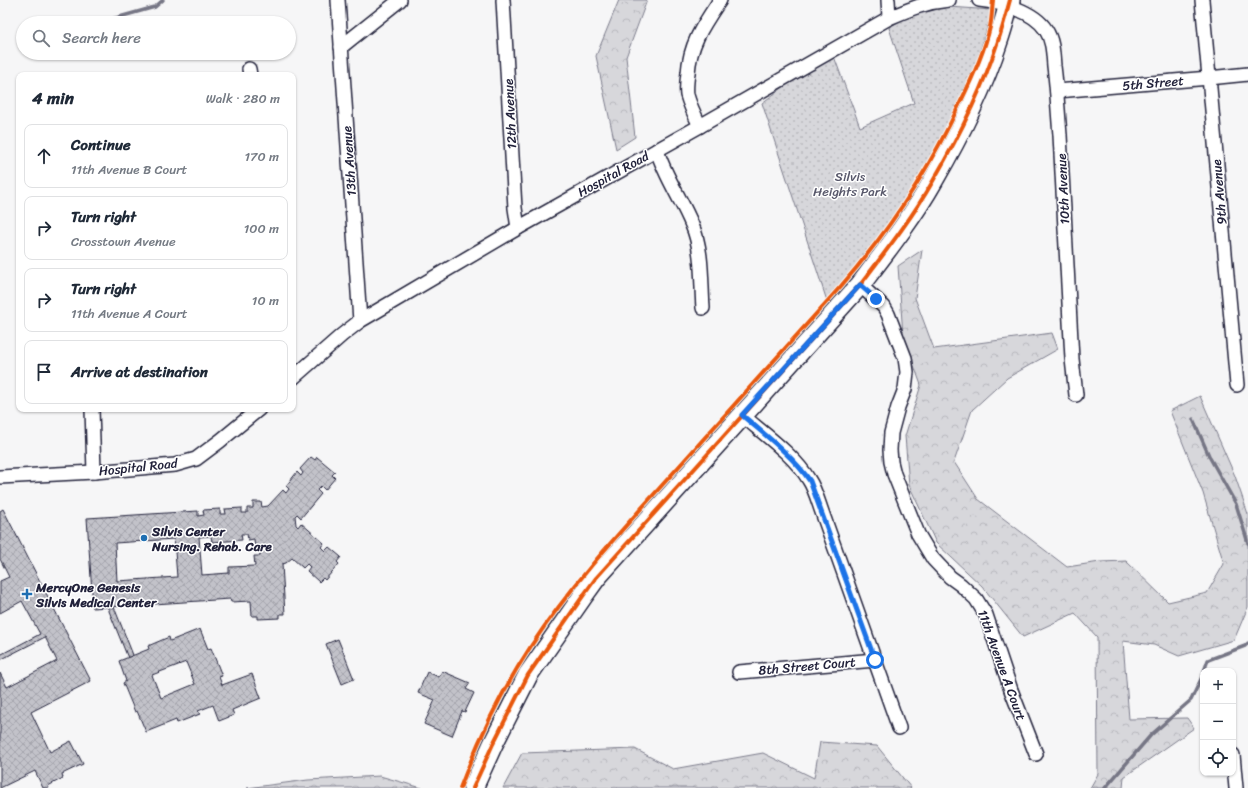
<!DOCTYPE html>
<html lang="en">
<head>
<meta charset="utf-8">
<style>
  :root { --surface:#fff; --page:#f2f2f3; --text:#1f2937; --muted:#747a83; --line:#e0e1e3 }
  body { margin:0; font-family:Sriracha,sans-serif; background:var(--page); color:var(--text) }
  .controls { position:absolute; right:12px; bottom:12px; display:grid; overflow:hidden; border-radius:8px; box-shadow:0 1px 3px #0004 }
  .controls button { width:36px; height:36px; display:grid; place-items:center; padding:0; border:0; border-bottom:1px solid var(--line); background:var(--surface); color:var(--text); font:20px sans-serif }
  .stop { position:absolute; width:12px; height:12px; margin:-9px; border:3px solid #1a73e8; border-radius:50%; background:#fff }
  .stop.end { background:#1a73e8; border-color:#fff; box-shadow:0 1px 4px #0008 }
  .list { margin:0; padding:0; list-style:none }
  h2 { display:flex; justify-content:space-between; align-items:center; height:52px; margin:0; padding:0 16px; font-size:17px }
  h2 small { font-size:13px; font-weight:400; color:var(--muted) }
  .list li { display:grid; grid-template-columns:26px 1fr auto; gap:12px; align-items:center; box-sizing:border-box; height:64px; margin:0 8px 8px; padding:0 8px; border:1px solid var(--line); border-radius:8px }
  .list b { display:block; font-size:15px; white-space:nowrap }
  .list p { margin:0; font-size:13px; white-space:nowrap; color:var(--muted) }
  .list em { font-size:13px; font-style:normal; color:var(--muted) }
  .icon { flex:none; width:22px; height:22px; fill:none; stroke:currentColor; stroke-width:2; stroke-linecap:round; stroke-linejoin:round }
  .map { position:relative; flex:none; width:1248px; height:788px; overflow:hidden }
  .search { position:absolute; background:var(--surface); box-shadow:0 1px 3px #0004; left:16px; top:16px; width:280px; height:44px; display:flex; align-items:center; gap:10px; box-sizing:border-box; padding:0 14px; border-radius:22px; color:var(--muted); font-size:15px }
  .panel { position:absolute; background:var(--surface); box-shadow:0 1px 3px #0004; left:16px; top:72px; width:280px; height:340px; border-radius:8px }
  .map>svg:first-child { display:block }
</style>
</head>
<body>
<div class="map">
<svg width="1248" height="788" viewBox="0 0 1248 788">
  <defs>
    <pattern id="grass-dots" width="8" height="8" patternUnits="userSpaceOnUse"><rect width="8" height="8" fill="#d7d7db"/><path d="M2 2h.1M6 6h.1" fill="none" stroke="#b8b8bd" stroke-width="1.8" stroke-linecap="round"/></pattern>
    <pattern id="forest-crowns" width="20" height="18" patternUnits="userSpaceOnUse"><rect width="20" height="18" fill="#d7d7db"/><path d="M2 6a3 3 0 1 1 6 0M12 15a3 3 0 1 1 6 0" fill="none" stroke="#b8b8bd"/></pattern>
    <pattern id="building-cross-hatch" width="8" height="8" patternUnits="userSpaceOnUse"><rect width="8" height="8" fill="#c2c2c9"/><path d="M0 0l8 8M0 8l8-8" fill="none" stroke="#a6a6ae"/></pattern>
  </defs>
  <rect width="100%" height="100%" fill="#f6f6f7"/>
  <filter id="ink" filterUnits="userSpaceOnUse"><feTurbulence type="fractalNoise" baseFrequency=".025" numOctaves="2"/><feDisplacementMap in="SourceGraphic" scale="8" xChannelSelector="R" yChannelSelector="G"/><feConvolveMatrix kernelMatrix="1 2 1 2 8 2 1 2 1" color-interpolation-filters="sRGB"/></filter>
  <g filter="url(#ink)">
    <polygon fill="url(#grass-dots)" stroke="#7c7c8b" points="921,5 992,10 951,150 827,301 762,103 832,51 860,127 914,103 889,28"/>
    <g fill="url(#forest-crowns)" stroke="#7c7c8b">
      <polygon points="619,0 647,0 626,57 635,137 616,149 596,56"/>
      <polygon points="922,250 915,298 934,349 1052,333 1058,349 1007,378 972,410 954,462 978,499 1067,567 1100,562 1126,561 1168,602 1207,593 1224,564 1203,493 1170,411 1200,396 1235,476 1248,514 1248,607 1234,640 1179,656 1154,645 1123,641 1129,719 1187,718 1194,728 1124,777 1123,788 1090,788 1098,774 1097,637 1075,613 1023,637 982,586 936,543 909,485 905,436 921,385 903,335 898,266"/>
      <polygon points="820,742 877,746 911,788 503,788 522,753 635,749 673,769 763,753 814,778"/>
      <polygon points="380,776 422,788 247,788 308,780"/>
    </g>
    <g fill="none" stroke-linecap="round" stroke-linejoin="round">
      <g stroke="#767685" stroke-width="3.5">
        <polyline points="98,23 155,7 163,0"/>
        <polyline points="1193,419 1210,458 1236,504 1248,543"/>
        <polyline points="1204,671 1208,660 1245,646 1248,643"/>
        <polyline points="1105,788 1151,735 1191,700 1203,675"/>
      </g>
    </g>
    <g fill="url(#building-cross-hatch)" stroke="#22223b" fill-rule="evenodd">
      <path d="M311,457L315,460L317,457L335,472L332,475L335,478L325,490L321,486L317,490L321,494L301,518L297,514L295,516L296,525L298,527L301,523L324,543L321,547L325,551L329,547L341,557L337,562L339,564L325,580L323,578L319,582L307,571L310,567L307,564L303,568L292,558L286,563L282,564L285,614H280V618L258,619V616H252L251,601L231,602L230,599L93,608L87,518L198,511V516L204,515L203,510L220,509V514H226L225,509L242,508V513H247V508H253V502H261L262,507L268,506L283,490L286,493L289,489L286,486L297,472L301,476L303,473L300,469ZM241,534H247L248,540L254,539L255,552L260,551V556H254L255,566L229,567V573L202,575L199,537L211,536L212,542L242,540ZM174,539L177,577L117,581L115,543Z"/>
      <polygon points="3,509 91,681 31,712 50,752 71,741 83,764 62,774 63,778 48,786 49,788 43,788 35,771 0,788 0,673 7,687 57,661 45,637 0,660 0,655 40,634 22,601 0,613 0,581 9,577 0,559 0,511"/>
      <polygon points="109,607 114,607 133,655 128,658 109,611"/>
      <path d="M200,629L208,649L211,648L222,676L219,677L222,685L252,674L261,698L232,710L234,715L219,721L213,705L198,711L200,714L177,723L176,720L146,732L137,711L135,712L123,683L126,681L119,661L149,649L148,646L169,637L170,641ZM186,662L195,684L161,698L152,675Z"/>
      <polygon points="338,639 354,679 342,684 326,644"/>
      <polygon points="442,671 470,683 466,689 474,693 465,712 462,711 452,736 424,724 435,700 418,693 427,672 439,677"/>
    </g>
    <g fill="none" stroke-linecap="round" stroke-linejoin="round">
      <g stroke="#22223b" stroke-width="16">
        <g id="street">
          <polyline points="338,0 360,321"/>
          <polyline points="503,0 515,208 518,228"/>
          <polyline points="888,0 889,18"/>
          <path d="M979,0C1001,2 1034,11 1046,30C1053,41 1053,54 1054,66C1057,89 1058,112 1060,135C1064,210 1068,285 1072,359L1076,395"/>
          <polyline points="1202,0 1237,385"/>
          <polyline points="341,47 400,0"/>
          <polyline points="249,69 250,75"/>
          <polyline points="1057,91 1209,78 1248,74"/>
          <path d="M700,126C695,116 690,106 687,95C686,88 687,80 688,73C690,43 704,24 720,0"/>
          <path d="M657,150C665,177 682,200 692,225C703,250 701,281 703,308"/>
          <polyline points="860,285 884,307 888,314 905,358 907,372 905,389 898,407 891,433 890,450 891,462 894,474 918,534 933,559 950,577 961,585 976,599 986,615 1011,690 1036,754"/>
          <path d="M293,378L342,335L360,321L518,228L700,126L889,18C910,9 926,2 949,0"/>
          <polyline points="92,409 94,472"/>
          <path d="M742,415C764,434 795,456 809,480C815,489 818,501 822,512L899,728"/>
          <polyline points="0,477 94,472 175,465 196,459 220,441 259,409"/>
          <polyline points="739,672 875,660"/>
          <polyline points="1233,755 1236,788"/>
        </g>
      </g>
      <g stroke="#22223b" stroke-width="22">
        <path id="secondary" d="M473,788L493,744L528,675L583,596L596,578L860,285C886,251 912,218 933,181C958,138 983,88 998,41C1003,27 1006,14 1010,0"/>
      </g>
      <use href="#street" stroke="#fff" stroke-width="13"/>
      <use href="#secondary" stroke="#fff" stroke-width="19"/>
      <g stroke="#fff" stroke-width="6">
        <g id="cycleway">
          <path d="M460,788C479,738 502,690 531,646C577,576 635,516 690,454C741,398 791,342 841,286C889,231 929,170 960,103C972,79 984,53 990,27C992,18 992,9 993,0"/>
          <path d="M473,788L493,744L528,675L583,596L596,578L860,285C886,251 912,218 933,181C958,138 983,88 998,41C1003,27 1006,14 1010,0"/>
        </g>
      </g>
      <use href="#cycleway" stroke="#e8590c" stroke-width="4"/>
    </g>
  </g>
  <g fill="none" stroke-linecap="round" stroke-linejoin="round" filter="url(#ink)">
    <path stroke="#1a73e8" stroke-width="5" d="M875,660L810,481C792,455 766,436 742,415L860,285L876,299"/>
  </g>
  <g fill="#1f6fb2" stroke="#fff" stroke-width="1.5">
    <circle cx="144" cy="538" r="4"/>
    <path d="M25 588h4v4h4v4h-4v4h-4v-4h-4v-4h4z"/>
  </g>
  <g text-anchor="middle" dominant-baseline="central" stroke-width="3" stroke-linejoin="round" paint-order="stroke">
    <g font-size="13" fill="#22223b" stroke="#fff">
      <text transform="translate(1153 83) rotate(-5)">5th Street</text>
      <text transform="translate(510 114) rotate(-93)">12th Avenue</text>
      <text transform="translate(349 161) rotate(-94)">13th Avenue</text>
      <text transform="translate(613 174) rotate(-29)">Hospital Road</text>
      <text transform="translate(1063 189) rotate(-93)">10th Avenue</text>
      <text transform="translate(1219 192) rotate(-95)">9th Avenue</text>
      <text transform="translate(138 467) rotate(-6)">Hospital Road</text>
      <text transform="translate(1002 665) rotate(70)">11th Avenue A Court</text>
      <text transform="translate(807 666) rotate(-5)">8th Street Court</text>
    </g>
    <g font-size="13" fill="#58586b" stroke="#fff">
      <text x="850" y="176">Silvis<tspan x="850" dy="15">Heights Park</tspan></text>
    </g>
    <g font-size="13" font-weight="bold" fill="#22223b" stroke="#fff" text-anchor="start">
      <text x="152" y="531">Silvis Center<tspan x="152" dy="15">Nursing. Rehab. Care</tspan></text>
      <text x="36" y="587">MercyOne Genesis<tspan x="36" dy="15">Silvis Medical Center</tspan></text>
    </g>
  </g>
</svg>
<div class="controls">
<button>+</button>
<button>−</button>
<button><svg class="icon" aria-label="locate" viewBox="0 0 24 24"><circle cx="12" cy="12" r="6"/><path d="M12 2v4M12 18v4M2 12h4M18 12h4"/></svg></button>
</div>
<div class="stop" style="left:875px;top:660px"></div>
<div class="stop end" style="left:876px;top:299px"></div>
<div class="search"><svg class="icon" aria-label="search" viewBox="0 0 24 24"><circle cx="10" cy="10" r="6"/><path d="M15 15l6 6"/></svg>Search here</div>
<section class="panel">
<h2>4 min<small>Walk · 280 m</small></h2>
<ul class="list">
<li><svg class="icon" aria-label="ahead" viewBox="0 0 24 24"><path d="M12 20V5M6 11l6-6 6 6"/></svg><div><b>Continue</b><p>11th Avenue B Court</p></div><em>170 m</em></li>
<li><svg class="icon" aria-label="right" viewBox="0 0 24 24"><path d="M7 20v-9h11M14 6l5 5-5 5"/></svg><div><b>Turn right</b><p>Crosstown Avenue</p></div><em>100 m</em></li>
<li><svg class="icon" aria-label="right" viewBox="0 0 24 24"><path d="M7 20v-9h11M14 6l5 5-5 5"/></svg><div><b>Turn right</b><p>11th Avenue A Court</p></div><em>10 m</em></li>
<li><svg class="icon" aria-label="arrive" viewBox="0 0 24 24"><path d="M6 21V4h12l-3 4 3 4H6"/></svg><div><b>Arrive at destination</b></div></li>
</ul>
</section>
</div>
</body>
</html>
